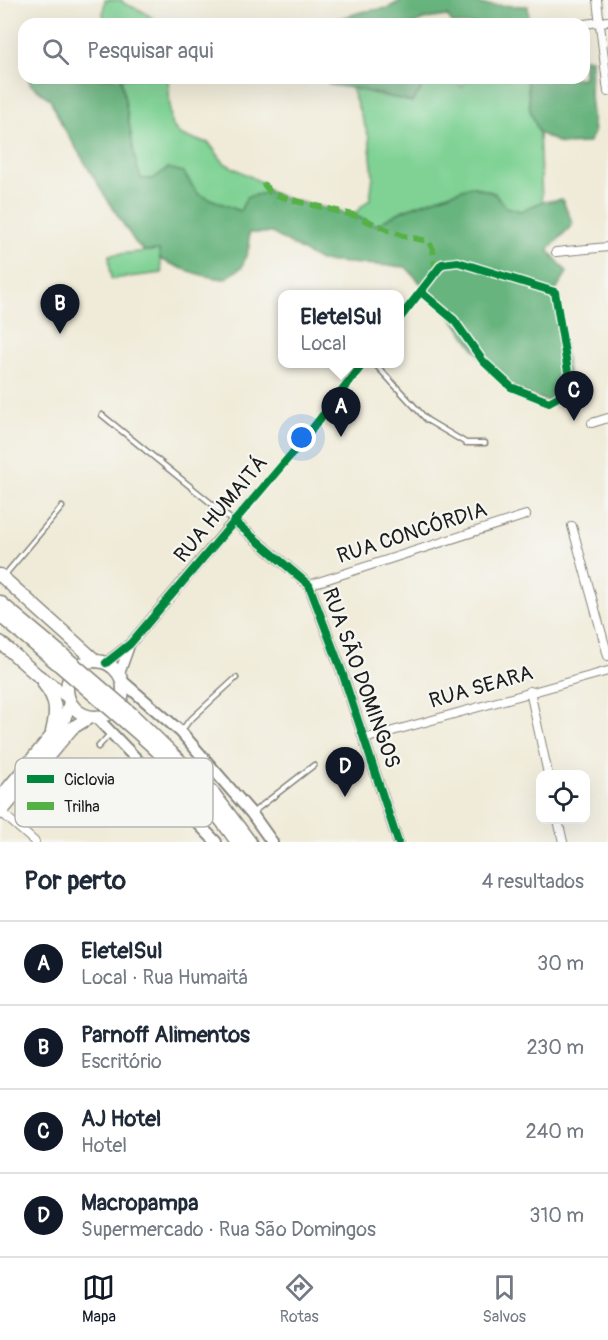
<!DOCTYPE html>
<html lang="pt">
<head>
<meta charset="utf-8">
<style>
  :root { --surface:#fff; --page:#f6f6f7; --text:#1f2937; --muted:#747a83; --line:#e0e1e3; --accent:#111827 }
  body { margin:0; font-family:Pangolin,sans-serif; background:var(--page); color:var(--text) }
  .controls { position:absolute; right:18px; bottom:18px; display:grid; overflow:hidden; border-radius:12px; box-shadow:0 6px 24px #0002 }
  .controls button { width:54px; height:54px; display:grid; place-items:center; padding:0; border:0; border-bottom:2px solid var(--line); background:var(--surface); color:var(--text); font:30px sans-serif }
  .you { position:absolute; left:302px; top:438px; width:21px; height:21px; margin:-15px; border:4px solid #fff; border-radius:50%; background:#1a73e8; box-shadow:0 0 0 9px #1a73e833 }
  .badge { display:grid; place-items:center; width:39px; height:39px; border-radius:50%; background:var(--accent); color:#fff; font-size:20px; font-weight:700 }
  .pin { position:absolute; translate:-50% -50px; filter:drop-shadow(0 2px 3px #0008) }
  .pin::after { content:''; position:absolute; top:32px; width:21px; height:18px; background:inherit; clip-path:polygon(0 0,100% 0,50% 100%) }
  .popup { position:absolute; left:278px; top:290px; width:126px; height:78px; box-sizing:border-box; display:grid; place-content:center; border-radius:12px; background:var(--surface); filter:drop-shadow(0 2px 4px #0005); font-size:20px; white-space:nowrap; color:var(--muted) }
  .popup b { font-size:22px; color:var(--text) }
  .popup::after { content:''; position:absolute; left:50%; top:100%; margin-left:-12px; border:12px solid transparent; border-top-color:var(--surface) }
  .list { margin:0; padding:0; list-style:none }
  h2 { display:flex; justify-content:space-between; align-items:center; height:78px; margin:0; padding:0 24px; font-size:26px }
  h2 small { font-size:20px; font-weight:400; color:var(--muted) }
  .list li { display:grid; grid-template-columns:39px 1fr auto; gap:18px; align-items:center; box-sizing:border-box; height:84px; padding:0 24px; border-top:2px solid var(--line) }
  .list b { display:block; font-size:22px; white-space:nowrap }
  .list p { margin:0; font-size:20px; white-space:nowrap; color:var(--muted) }
  .list em { font-size:20px; font-style:normal; color:var(--muted) }
  .icon { flex:none; width:33px; height:33px; fill:none; stroke:currentColor; stroke-width:2; stroke-linecap:round; stroke-linejoin:round }
  .map { position:relative; flex:none; width:608px; height:842px; overflow:hidden }
  .search { position:absolute; background:var(--surface); box-shadow:0 6px 24px #0002; left:18px; right:18px; top:18px; height:66px; display:flex; align-items:center; gap:15px; box-sizing:border-box; padding:0 21px; border-radius:18px; color:var(--muted); font-size:22px }
  .sheet { height:414px; background:var(--surface) }
  nav { display:flex; justify-content:space-around; align-items:center; box-sizing:border-box; height:84px; border-top:2px solid var(--line); background:var(--surface); font-size:16px; color:var(--muted) }
  nav a { display:grid; justify-items:center; gap:3px }
  nav .on { color:var(--accent) }
  .map>svg:first-child { display:block }
</style>
</head>
<body>
<div class="map">
<svg width="608" height="842" viewBox="0 0 608 842">
  <rect width="100%" height="100%" fill="#f6f6f2"/>
  <filter id="ink" filterUnits="userSpaceOnUse"><feTurbulence type="fractalNoise" baseFrequency=".0167" numOctaves="2"/><feDisplacementMap in="SourceGraphic" scale="12" xChannelSelector="R" yChannelSelector="G"/><feConvolveMatrix kernelMatrix="1 2 1 2 8 2 1 2 1" color-interpolation-filters="sRGB"/></filter>
  <filter id="wash" filterUnits="userSpaceOnUse"><feTurbulence type="fractalNoise" baseFrequency=".008" numOctaves="4" result="noise"/><feDisplacementMap in="SourceGraphic" scale="24" xChannelSelector="R" yChannelSelector="G"/><feGaussianBlur stdDeviation="1.35" result="paint"/><feColorMatrix in="noise" values="0 0 0 0 0 0 0 0 0 0 0 0 0 0 0 0 0 1.4 0 .05"/><feComposite in="paint" operator="in"/></filter>
  <g filter="url(#wash)">
    <rect width="100%" height="100%" fill="#f0ebd8"/>
    <g fill="#7fd294" stroke="#4e7758" stroke-width="1.5">
      <polygon points="105,0 122,0 123,3 142,11 162,24 108,24 103,15"/>
      <polygon points="121,78 168,78 171,124 181,136 209,143 224,163 263,183 270,192 247,197 240,211 198,194 168,168 153,179 141,179 136,165"/>
      <polygon points="416,78 454,78 462,87 467,78 527,78 530,110 539,133 542,202 521,211 505,207 494,193 471,186 404,210 376,225 353,215 370,199 373,176 369,137 351,88 412,102 421,90"/>
      <polygon points="159,250 162,273 111,279 109,255"/>
    </g>
    <g fill="#67b47e" stroke="#42684d" stroke-width="1.5">
      <polygon points="402,0 462,0 485,5 528,6 529,24 453,24 447,16 426,19 414,24 302,24 303,22 330,22 361,12 388,8"/>
      <polygon points="584,58 591,59 590,95 594,133 588,143 561,144 539,133 530,110 527,78 584,78"/>
      <path d="M28,78H121L136,164L141,179H153L168,168L183,172L198,194L240,211L247,197L270,192L288,199L353,215L376,225L404,210L471,186L494,193L506,207L521,211L542,202L562,199L573,224L548,250L567,272L555,292L570,384L549,402L511,387L483,361L454,320L406,267L320,261L272,233H249V247L242,267L225,279C201,277 182,269 160,259L159,250L144,251L135,242L107,199L62,125L50,99L31,85Z"/>
      <polygon points="323,78 416,78 421,90 412,102 351,88 330,85"/>
    </g>
  </g>
  <g filter="url(#ink)">
    <g fill="none" stroke-linecap="round" stroke-linejoin="round">
      <g stroke="#86847a" stroke-width="7">
        <g id="service">
          <polyline points="375,364 427,420 466,443 485,443"/>
          <polyline points="102,415 233,521"/>
          <polyline points="4,576 62,507"/>
          <polyline points="181,732 188,722 236,678"/>
          <polyline points="98,747 110,734"/>
          <polyline points="252,813 314,765"/>
        </g>
      </g>
      <g stroke="#86847a" stroke-width="10">
        <g id="minor">
          <polyline points="597,0 608,92"/>
          <polyline points="584,24 608,21"/>
          <polyline points="556,252 608,247"/>
          <polyline points="400,318 442,264 458,262 555,292 570,384 558,397 549,402 511,387 483,361 454,320 421,292"/>
          <polyline points="592,423 608,418"/>
          <polyline points="234,521 301,443 363,364"/>
          <polyline points="572,526 608,656"/>
          <polyline points="309,585 526,515"/>
          <polyline points="530,691 548,774"/>
          <polyline points="364,739 608,671"/>
          <polyline points="1,812 35,842"/>
          <polyline points="558,820 563,842"/>
        </g>
      </g>
      <g stroke="#86847a" stroke-width="12">
        <g id="tertiary">
          <polyline points="106,663 130,644 234,521 309,585 342,672 398,842"/>
          <polyline points="119,675 130,644"/>
        </g>
      </g>
      <g stroke="#86847a" stroke-width="14">
        <g id="secondary">
          <polyline points="121,680 181,732 252,814 272,842"/>
          <polyline points="96,717 216,842"/>
        </g>
      </g>
      <g stroke="#86847a" stroke-width="15">
        <g id="primary">
          <polyline points="0,602 67,658"/>
          <polyline points="0,616 60,666"/>
          <polyline points="132,714 214,794 250,842"/>
          <path d="M125,722C167,758 205,796 237,842"/>
        </g>
      </g>
      <g stroke="#86847a" stroke-width="15">
        <g id="trunk">
          <polyline points="0,575 96,661"/>
          <polyline points="0,642 36,674 68,697"/>
          <circle cx="95" cy="689" r="28"/>
          <path d="M44,684C57,700 57,712 52,732"/>
          <polyline points="0,798 63,722 70,703"/>
          <polyline points="0,813 72,728 90,717"/>
        </g>
      </g>
      <use href="#service" stroke="#fff" stroke-width="4"/>
      <use href="#minor" stroke="#fff" stroke-width="8"/>
      <use href="#tertiary" stroke="#fff" stroke-width="9"/>
      <use href="#secondary" stroke="#fff" stroke-width="10"/>
      <use href="#primary" stroke="#fff" stroke-width="12"/>
      <use href="#trunk" stroke="#fff" stroke-width="12"/>
      <g stroke="#86847a" stroke-width="15" stroke-linecap="butt">
        <g id="primary-bridge">
          <polyline points="67,658 132,714"/>
          <polyline points="60,666 125,722"/>
        </g>
      </g>
      <use href="#primary-bridge" stroke="#fff" stroke-width="12"/>
      <polyline stroke="#55b145" stroke-width="6" stroke-dasharray="12 6" stroke-linecap="butt" points="263,183 270,192 288,199 353,215 403,236 428,241 433,249 436,274"/>
      <g stroke="#f6f6f2" stroke-width="11">
        <g id="cycleway">
          <polyline points="400,318 442,264 458,262 555,292 570,384 558,397 549,402 511,387 483,361 454,320 421,292"/>
          <polyline points="234,521 309,585 342,672 398,842"/>
          <polyline points="106,663 130,644 301,443 363,364"/>
        </g>
      </g>
      <use href="#cycleway" stroke="#00873e" stroke-width="8"/>
    </g>
  </g>
  <g text-anchor="middle" dominant-baseline="central" stroke-width="4.5" stroke-linejoin="round" paint-order="stroke">
    <g font-size="21" fill="#1c1c1c" stroke="#f6f6f2">
      <text transform="translate(221 509) rotate(-50)">RUA HUMAITÁ</text>
      <text transform="translate(412 533) rotate(-18)">RUA CONCÓRDIA</text>
      <text transform="translate(361 678) rotate(70)">RUA SÃO DOMINGOS</text>
      <text transform="translate(481 687) rotate(-16)">RUA SEARA</text>
    </g>
  </g>
  <rect x="15" y="758" width="198" height="69" rx="9" fill="#f6f6f2" stroke="#b5b5b2" stroke-width="1.5"/>
  <rect x="27" y="775" width="27" height="8" fill="#00873e"/>
  <rect x="27" y="802" width="27" height="8" fill="#55b145"/>
  <g font-size="16" fill="#1c1c1c">
    <text x="64" y="785">Ciclovia</text>
    <text x="64" y="812">Trilha</text>
  </g>
</svg>
<div class="controls">
<button><svg class="icon" aria-label="locate" viewBox="0 0 24 24"><circle cx="12" cy="12" r="6"/><path d="M12 2v4M12 18v4M2 12h4M18 12h4"/></svg></button>
</div>
<div class="you"></div>
<div class="pin badge" style="left:341px;top:437px">A</div>
<div class="popup"><b>EletelSul</b>Local</div>
<div class="pin badge" style="left:60px;top:334px">B</div>
<div class="pin badge" style="left:574px;top:421px">C</div>
<div class="pin badge" style="left:345px;top:797px">D</div>
<div class="search"><svg class="icon" aria-label="search" viewBox="0 0 24 24"><circle cx="10" cy="10" r="6"/><path d="M15 15l6 6"/></svg>Pesquisar aqui</div>
</div>
<section class="sheet">
<h2>Por perto<small>4 resultados</small></h2>
<ul class="list">
<li><span class="badge">A</span><div><b>EletelSul</b><p>Local · Rua Humaitá</p></div><em>30 m</em></li>
<li><span class="badge">B</span><div><b>Parnoff Alimentos</b><p>Escritório</p></div><em>230 m</em></li>
<li><span class="badge">C</span><div><b>AJ Hotel</b><p>Hotel</p></div><em>240 m</em></li>
<li><span class="badge">D</span><div><b>Macropampa</b><p>Supermercado · Rua São Domingos</p></div><em>310 m</em></li>
</ul>
</section>
<nav>
<a class="on"><svg class="icon" aria-label="map" viewBox="0 0 24 24"><path d="M3 6l6-2 6 2 6-2v14l-6 2-6-2-6 2zM9 4v14M15 6v14"/></svg>Mapa</a>
<a><svg class="icon" aria-label="directions" viewBox="0 0 24 24"><path d="M12 3l9 9-9 9-9-9zM9 14v-3h6M13 9l2 2-2 2"/></svg>Rotas</a>
<a><svg class="icon" aria-label="saved" viewBox="0 0 24 24"><path d="M7 4h10v16l-5-4-5 4z"/></svg>Salvos</a>
</nav>
</body>
</html>
